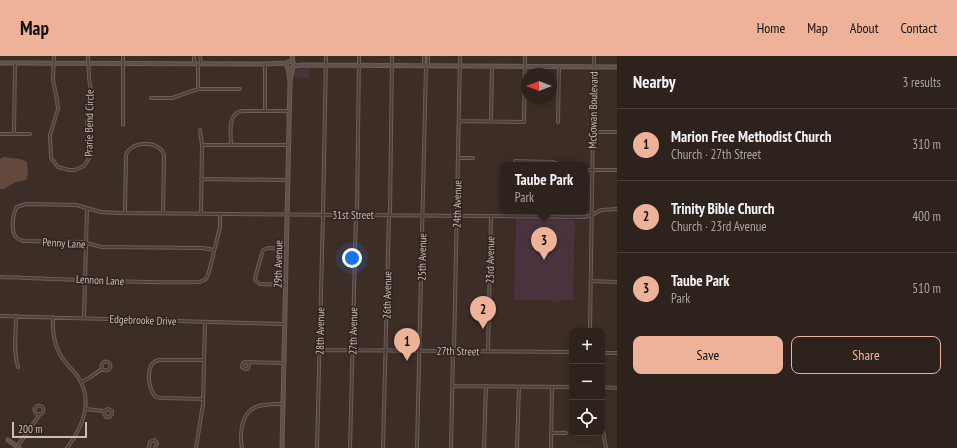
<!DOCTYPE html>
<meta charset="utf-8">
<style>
body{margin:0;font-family:"PT Sans Narrow",sans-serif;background:#362a26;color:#f1f3f6}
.controls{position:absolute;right:12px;bottom:12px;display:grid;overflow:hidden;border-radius:8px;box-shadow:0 2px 6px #0003}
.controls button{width:36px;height:36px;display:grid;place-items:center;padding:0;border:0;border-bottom:1px solid #493f3b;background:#2e221d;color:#f1f3f6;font:20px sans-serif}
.compass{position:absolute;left:521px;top:12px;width:36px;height:36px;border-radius:50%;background:#2e221d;box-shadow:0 2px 6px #0003;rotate:270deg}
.scale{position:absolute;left:12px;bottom:10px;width:75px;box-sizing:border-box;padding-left:4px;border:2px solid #c8bcb7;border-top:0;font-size:11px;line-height:14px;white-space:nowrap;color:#c8bcb7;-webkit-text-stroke:3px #322520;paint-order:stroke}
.you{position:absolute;left:352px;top:202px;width:14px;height:14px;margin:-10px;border:3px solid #fff;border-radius:50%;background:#1a73e8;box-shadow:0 0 0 6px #1a73e833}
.badge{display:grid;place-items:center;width:26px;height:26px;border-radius:50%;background:#edb297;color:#111;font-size:13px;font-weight:700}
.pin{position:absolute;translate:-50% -33px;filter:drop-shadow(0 1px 2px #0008)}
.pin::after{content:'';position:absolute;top:21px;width:14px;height:12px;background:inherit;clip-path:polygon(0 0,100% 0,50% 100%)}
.popup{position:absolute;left:500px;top:106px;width:88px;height:52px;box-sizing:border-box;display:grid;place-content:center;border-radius:8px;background:#2e221d;filter:drop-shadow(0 1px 3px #0005);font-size:13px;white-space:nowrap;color:#a7a4a4}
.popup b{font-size:15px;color:#f1f3f6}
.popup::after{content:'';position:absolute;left:50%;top:100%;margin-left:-8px;border:8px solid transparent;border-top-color:#2e221d}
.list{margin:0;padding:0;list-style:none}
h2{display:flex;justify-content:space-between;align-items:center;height:52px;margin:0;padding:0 16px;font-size:17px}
h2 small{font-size:13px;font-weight:400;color:#a7a4a4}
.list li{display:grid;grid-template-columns:26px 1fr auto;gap:12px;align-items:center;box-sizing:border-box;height:72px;padding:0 16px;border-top:1px solid #493f3b}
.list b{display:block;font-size:15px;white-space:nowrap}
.list p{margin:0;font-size:13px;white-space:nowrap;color:#a7a4a4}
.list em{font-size:13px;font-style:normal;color:#a7a4a4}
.actions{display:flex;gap:8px;padding:12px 16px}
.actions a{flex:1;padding:9px 0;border:1px solid #edb297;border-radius:8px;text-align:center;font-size:14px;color:#edb297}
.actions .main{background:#edb297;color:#111}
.icon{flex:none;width:22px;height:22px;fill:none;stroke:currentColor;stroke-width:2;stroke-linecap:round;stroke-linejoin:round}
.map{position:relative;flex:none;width:617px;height:392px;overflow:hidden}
header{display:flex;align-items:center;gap:24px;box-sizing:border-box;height:56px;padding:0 20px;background:#edb297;color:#111}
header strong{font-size:19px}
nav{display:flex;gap:22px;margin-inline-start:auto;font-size:14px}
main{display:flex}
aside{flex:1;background:#2e221d}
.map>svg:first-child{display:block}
.green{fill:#4a333c}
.water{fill:#64493f}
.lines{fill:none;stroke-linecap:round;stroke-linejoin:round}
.street-casing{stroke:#6b5e59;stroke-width:4}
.secondary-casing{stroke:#6b5e59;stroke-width:5}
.street{stroke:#4d403b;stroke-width:2}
.secondary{stroke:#5f514a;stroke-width:3}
.labels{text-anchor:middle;stroke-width:3.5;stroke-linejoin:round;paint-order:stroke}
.street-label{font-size:11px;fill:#c8bcb7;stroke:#322520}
</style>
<header>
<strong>Map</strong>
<nav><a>Home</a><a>Map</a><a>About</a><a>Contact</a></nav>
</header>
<main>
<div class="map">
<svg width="617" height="392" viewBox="0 0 617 392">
<rect width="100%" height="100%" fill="#3d2d27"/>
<!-- green -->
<path class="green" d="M298,13H309V22H295V16Z
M516,162L575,164L573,244H561L560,246L547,244H514Z"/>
<!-- water -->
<path class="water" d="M3,101L20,103L27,106L28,119L26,124L16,126L4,133H0V103Z"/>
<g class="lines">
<defs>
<path id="street" d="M54,0L53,24L57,44L58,53L50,79L51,102L58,111L69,114H75L84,110L90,101L87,66L92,42L89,22L88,0
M200,0L201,8
M428,0V9
M194,8V0
M198,8V33
M424,9V0
M151,42H172L198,33H240
M265,55V8
M459,65L524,66L525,0
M491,65L492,10
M558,66L559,10
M123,69V0
M200,74L202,89L201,158
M593,76H617
M0,78H30
M14,78L15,7
M202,89H288
M231,89C231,77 227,58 242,55H290
M458,102H473
M515,105L552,106L562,109
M585,114H617
M201,123L288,124
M125,157L126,99C131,84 160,84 164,99L163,157
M323,158L326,0
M357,159L359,0
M390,159L392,0
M214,194L203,192L102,191L82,186L23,185C20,184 17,183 15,180C11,172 13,157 17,151L26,148L76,149L101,156L118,157L584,161L592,159L601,154L617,153
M0,221C67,223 133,228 200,226L206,223L209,216L220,171V158
M591,225L617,226
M285,229L260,228L256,225L255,222L263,194L268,192L286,193
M0,260L284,268
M16,260C16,277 13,295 18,311
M53,261C52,278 55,294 66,307C70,312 75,316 78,321C94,345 82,372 67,392
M84,262L87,152
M590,275L594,0
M319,294L572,296
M454,295L460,0
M488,296L491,160
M602,297H617
M101.5 310a4.5 4.5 0 1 1 9 0a4.5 4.5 0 1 1-9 0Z
M249,306L248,313H245L242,311L243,307L246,306L284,307
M81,326L89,322L102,313
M452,330L572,331
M602,331L617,332
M203,343L161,342L156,341C149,335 147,318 151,310C153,306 155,305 159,304H204
M34.5 354a4.5 4.5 0 1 1 9 0a4.5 4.5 0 1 1-9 0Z
M85,353L104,355V358L106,361H109L112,358V355L108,353L104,355
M602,370L606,392
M552,377H566
M17,391L40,358
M149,392L150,386L154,384L157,387L155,392
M196,392L203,348L205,266
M242,392C240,384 241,377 242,370C247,347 264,348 283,348
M317,392L323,158
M350,392L356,159
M383,392L389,159
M417,392L426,9
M451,392L453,295
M484,392L486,330
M517,392L519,331
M551,392L552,331"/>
<path id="secondary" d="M292,0L293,6
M286.5 9a3.5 3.5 0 1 1 7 0a3.5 3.5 0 1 1-7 0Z
M0,7L265,8L287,7
M294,10L302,9L617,11
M288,12L290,25
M8,384L19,392
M282,392L290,25L293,11"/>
</defs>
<!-- street casing -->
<use href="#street" class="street-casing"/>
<!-- secondary casing -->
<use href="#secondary" class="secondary-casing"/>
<!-- street -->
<use href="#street" class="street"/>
<!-- secondary -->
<use href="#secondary" class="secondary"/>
</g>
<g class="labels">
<!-- street labels -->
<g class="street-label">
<text transform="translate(593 54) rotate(-89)" y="4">McGowan Boulevard</text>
<text transform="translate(89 67) rotate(-89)" y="4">Prarie Bend Circle</text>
<text transform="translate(457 148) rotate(-89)" y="4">24th Avenue</text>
<text x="353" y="163">31st Street</text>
<text transform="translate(64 187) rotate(3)" y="4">Penny Lane</text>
<text transform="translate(422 201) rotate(-89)" y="4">25th Avenue</text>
<text transform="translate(490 204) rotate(-89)" y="4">23rd Avenue</text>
<text transform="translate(278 208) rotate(-89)" y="4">29th Avenue</text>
<text transform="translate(100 224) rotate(3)" y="4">Lennon Lane</text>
<text transform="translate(387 239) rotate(-89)" y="4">26th Avenue</text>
<text transform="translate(143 264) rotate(2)" y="4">Edgebrooke Drive</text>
<text transform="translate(320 275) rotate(-89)" y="4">28th Avenue</text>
<text transform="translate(353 275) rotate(-89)" y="4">27th Avenue</text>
<text transform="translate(458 295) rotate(1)" y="4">27th Street</text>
</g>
</g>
</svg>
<div class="controls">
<button>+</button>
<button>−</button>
<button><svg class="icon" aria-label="locate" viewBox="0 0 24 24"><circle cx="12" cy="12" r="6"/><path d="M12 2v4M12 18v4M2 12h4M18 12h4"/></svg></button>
</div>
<svg class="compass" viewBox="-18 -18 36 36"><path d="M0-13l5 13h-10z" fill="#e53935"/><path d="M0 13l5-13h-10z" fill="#a7a4a4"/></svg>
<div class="scale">200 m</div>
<div class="you"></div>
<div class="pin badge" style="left:407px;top:305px">1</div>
<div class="pin badge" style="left:483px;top:273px">2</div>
<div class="pin badge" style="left:544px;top:204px">3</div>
<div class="popup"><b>Taube Park</b>Park</div>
</div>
<aside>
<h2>Nearby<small>3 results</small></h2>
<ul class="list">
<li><span class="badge">1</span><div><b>Marion Free Methodist Church</b><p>Church · 27th Street</p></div><em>310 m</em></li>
<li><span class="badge">2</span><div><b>Trinity Bible Church</b><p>Church · 23rd Avenue</p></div><em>400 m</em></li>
<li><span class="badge">3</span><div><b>Taube Park</b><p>Park</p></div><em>510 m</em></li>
</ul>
<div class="actions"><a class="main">Save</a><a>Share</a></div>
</aside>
</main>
